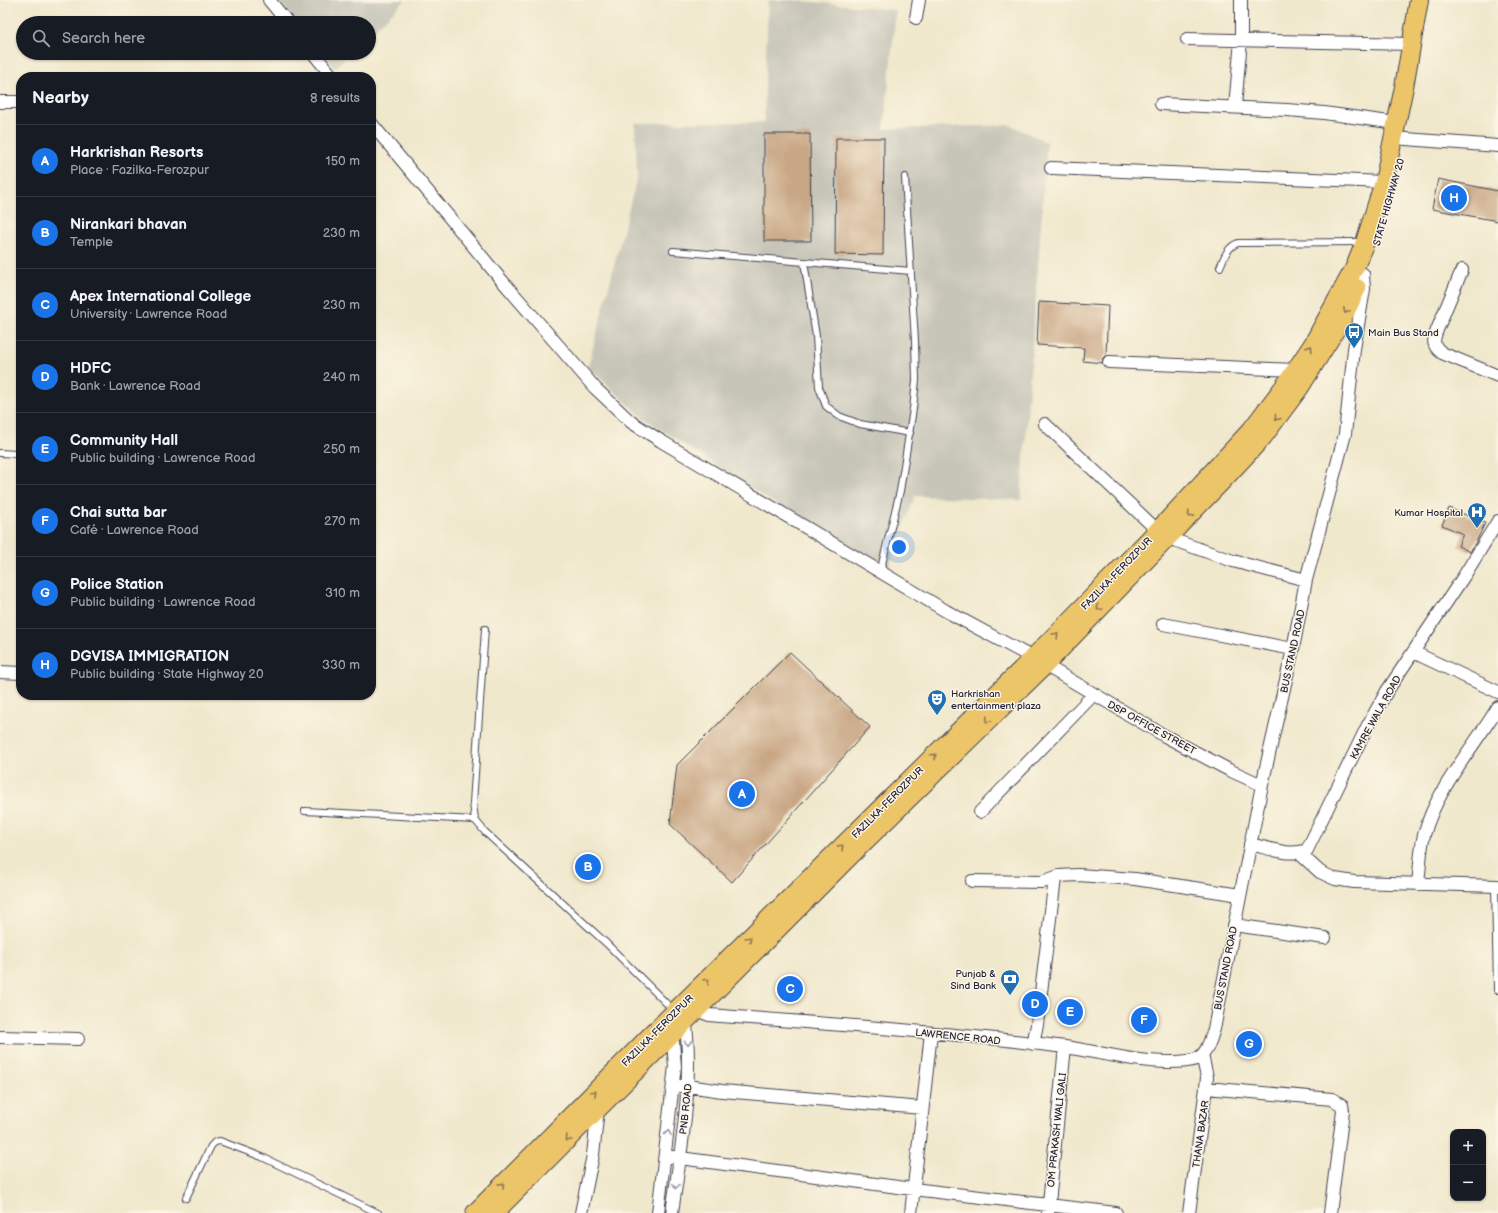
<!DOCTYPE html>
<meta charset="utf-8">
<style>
body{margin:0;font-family:"Balsamiq Sans",sans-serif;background:#20242c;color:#f1f3f6}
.controls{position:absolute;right:12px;bottom:12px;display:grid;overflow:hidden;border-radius:8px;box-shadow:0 1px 3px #0004}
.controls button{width:36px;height:36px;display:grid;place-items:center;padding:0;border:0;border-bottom:1px solid #363941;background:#171b24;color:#f1f3f6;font:20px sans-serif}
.you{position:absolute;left:899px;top:547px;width:14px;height:14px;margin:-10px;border:3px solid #fff;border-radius:50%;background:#1a73e8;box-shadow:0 0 0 6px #1a73e833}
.badge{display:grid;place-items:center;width:26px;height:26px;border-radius:50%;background:#1a73e8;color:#fff;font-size:13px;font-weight:700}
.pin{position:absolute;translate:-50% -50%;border:2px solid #fff;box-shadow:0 1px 4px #0006}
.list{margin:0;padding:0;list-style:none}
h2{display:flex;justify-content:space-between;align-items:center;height:52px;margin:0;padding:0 16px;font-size:17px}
h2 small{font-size:13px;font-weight:400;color:#9ea1a6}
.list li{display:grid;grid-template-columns:26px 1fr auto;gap:12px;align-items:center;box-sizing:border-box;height:72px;padding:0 16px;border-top:1px solid #363941}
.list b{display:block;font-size:15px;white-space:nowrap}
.list p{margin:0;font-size:13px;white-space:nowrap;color:#9ea1a6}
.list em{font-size:13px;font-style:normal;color:#9ea1a6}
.icon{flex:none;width:22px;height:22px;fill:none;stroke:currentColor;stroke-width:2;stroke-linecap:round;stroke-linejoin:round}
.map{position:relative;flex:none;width:1498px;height:1213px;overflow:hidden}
.search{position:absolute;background:#171b24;box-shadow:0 1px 3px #0004;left:16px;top:16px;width:360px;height:44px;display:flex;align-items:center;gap:10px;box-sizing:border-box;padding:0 14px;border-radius:22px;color:#9ea1a6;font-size:15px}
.panel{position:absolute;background:#171b24;box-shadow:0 1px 3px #0004;left:16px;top:72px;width:360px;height:628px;border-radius:16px}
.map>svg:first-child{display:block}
.industrial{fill:#c6c5b8}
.building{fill:#c9a785}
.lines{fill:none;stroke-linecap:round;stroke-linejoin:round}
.lane-casing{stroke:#414051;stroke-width:8}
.street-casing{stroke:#414051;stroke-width:14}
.primary-casing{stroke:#414051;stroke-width:20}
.lane{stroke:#fff;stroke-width:6}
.street{stroke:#fff;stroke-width:12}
.primary{stroke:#edc569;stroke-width:18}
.oneway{stroke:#887452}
.oneway2{stroke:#9c9ca7}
.labels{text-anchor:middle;stroke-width:3;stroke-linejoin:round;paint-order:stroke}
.street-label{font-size:10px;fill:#22223b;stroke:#fcf5e5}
.poi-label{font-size:10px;fill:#22223b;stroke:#fcf5e5;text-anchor:start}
</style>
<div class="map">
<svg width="1498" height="1213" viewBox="0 0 1498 1213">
<rect width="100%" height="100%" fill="#fcf5e5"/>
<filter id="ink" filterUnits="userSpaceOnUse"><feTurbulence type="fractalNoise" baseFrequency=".025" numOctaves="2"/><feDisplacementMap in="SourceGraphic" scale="8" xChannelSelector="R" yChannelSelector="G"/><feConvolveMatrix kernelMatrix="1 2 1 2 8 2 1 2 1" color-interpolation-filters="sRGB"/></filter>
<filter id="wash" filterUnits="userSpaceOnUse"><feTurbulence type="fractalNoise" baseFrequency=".012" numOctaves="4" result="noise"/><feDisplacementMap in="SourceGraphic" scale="16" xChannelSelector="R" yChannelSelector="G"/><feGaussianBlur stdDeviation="0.9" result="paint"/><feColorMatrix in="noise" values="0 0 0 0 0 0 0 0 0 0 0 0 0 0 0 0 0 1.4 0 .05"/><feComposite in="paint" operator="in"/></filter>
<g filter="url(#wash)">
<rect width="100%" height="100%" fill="#f0e8cc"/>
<!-- industrial -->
<path class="industrial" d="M278,0H405L369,35V23H297Z
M768,0H792L896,10L884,129L1010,125L1047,142L1021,500L915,496L886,576L642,417L588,367L637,177L635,123L764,122Z
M323,53H350L335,68Z"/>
<g id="blocks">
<!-- building -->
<path class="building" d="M764,134H810L811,241H764Z
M836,138H884L883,255L835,254Z
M1438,179L1498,191V221L1432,209Z
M1039,302L1108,306L1106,355L1103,358L1102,363L1083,361L1084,348L1037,345Z
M1449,508L1485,523L1477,540L1470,552L1458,546L1463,534L1442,525Z
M790,652L870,727L732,882L670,824L677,765Z"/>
</g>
</g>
<g filter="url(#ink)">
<use href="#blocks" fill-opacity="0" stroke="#414051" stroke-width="1"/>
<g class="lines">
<defs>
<path id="lane" d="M673,251L911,271
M804,262L816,336L819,387L826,406L839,416L860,424L910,433
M1220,267C1224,258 1227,247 1238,243L1362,242
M0,453L17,454
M880,572L900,491L913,409L916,380L915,341L905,177
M485,629L473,803L475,820L485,832L607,944L674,1011
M305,811L475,820
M1495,886L1497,990
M186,1198L211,1146L215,1142L220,1141L262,1157L378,1213"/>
<path id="street" d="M269,0L288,23
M916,18L919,0
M1187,39L1411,44
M313,53L333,77
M0,102H21
M1161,104L1287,110L1324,113L1396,123
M1235,107L1241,40V0
M371,123L498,276L595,388L631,422L661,441L946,611L1033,658L1165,736L1229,770L1262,785
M1393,138L1498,146
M1051,168L1384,182
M1462,270L1437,330C1433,341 1432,345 1442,353L1498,376
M1109,362L1296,370
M1045,424L1157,530
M1168,538L1233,561L1306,580
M1163,624L1293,649
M1413,652L1498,692
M0,672L21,673
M980,812L1093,695
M1250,844C1269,848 1289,857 1307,850L1367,727L1387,691L1464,576L1498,521
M1299,853L1320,872L1335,879L1354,882L1498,886
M972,881L1042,882L1059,876L1078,875L1135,879L1240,895
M1418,884C1420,868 1420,850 1424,835C1436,789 1474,747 1498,707
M1234,925L1325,938
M694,1002L704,1013L709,1015C828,1024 947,1032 1065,1047C1099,1052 1134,1062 1169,1062C1177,1062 1185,1062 1193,1060C1207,1057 1210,1040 1214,1029L1262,785L1293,649L1306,580L1345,434L1354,349L1364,289L1363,274
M0,1037L78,1039
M1033,1044L1037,1025L1055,878
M673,1086H688L722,1091L922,1108
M1206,1088L1332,1099L1342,1105L1343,1111L1330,1213
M665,1156L913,1189L1116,1213
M581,1213L593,1155L598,1109
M658,1213L675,1066L672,1029
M672,1213C681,1148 694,1082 685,1017
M911,1213L931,1033
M1048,1213L1065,1047
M1189,1213L1206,1088L1207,1077L1202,1055"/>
<path id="primary" d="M475,1213L649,1037L1033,658L1166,522L1252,429L1289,380L1313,344L1355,267L1365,242L1384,182L1404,87L1419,0
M494,1213L861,845L1044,666L1223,480L1262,438L1300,387L1341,321L1357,288"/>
</defs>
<!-- lane casing -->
<use href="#lane" class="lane-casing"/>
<!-- street casing -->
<use href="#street" class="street-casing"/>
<!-- primary casing -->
<use href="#primary" class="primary-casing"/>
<!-- lane -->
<use href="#lane" class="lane"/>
<!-- street -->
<use href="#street" class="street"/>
<!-- primary -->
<use href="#primary" class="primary"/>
</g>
<!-- one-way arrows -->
<defs><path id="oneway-chevron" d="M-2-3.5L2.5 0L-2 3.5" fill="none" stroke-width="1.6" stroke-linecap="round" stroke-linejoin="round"/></defs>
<g class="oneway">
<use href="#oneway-chevron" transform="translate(1346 311) rotate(116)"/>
<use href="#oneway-chevron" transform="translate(1310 348) rotate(-58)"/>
<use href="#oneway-chevron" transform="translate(1277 418) rotate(128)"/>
<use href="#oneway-chevron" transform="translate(1190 515) rotate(133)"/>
<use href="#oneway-chevron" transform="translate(1099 608) rotate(134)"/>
<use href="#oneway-chevron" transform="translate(1056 635) rotate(-46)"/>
<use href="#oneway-chevron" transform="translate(988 720) rotate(135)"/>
<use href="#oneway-chevron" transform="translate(934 756) rotate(-45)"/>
<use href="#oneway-chevron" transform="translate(841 847) rotate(-45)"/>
<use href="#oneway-chevron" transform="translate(749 939) rotate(-45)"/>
<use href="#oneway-chevron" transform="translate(707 981) rotate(-44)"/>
<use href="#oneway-chevron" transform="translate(594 1093) rotate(-45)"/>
<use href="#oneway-chevron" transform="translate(568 1139) rotate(135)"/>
<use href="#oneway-chevron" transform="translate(502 1185) rotate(-45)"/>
</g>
<g class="oneway2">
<use href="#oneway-chevron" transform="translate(688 1043) rotate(85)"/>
<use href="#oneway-chevron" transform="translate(668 1133) rotate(-83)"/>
<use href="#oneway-chevron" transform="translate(676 1186) rotate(98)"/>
</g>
</g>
<!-- icons -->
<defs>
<symbol id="bus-pin" viewBox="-11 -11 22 30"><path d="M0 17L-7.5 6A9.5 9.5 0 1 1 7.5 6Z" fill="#1f6fb2" stroke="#fcf5e5"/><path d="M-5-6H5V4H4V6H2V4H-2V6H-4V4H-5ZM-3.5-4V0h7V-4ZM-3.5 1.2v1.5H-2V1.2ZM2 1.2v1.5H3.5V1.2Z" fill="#fff"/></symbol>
<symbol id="hospital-pin" viewBox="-11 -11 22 30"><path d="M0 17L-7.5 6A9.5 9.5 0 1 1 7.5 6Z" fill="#1f6fb2" stroke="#fcf5e5"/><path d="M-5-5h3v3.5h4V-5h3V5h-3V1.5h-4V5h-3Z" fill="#fff"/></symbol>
<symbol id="theatre-pin" viewBox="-11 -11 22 30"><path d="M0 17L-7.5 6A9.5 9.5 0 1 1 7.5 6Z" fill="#1f6fb2" stroke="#fcf5e5"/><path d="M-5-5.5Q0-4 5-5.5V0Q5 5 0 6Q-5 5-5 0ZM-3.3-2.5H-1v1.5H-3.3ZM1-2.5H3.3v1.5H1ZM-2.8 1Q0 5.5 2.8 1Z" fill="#fff"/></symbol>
<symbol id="bank-pin" viewBox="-11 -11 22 30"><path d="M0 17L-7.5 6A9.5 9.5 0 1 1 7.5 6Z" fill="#1f6fb2" stroke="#fcf5e5"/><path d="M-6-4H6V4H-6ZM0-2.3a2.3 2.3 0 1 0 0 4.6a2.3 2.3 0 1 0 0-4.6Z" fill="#fff"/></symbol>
</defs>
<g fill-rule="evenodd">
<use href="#bus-pin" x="1343" y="321" width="22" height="30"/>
<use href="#hospital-pin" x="1466" y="501" width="22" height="30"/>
<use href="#theatre-pin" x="926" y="688" width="22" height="30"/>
<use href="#bank-pin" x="999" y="968" width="22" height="30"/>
</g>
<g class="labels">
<!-- street labels -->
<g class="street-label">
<text transform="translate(1388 202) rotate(-74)" y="4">STATE HIGHWAY 20</text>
<text transform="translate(1116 573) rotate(-46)" y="4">FAZILKA-FEROZPUR</text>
<text transform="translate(1292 651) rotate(-78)" y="4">BUS STAND ROAD</text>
<text transform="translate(1375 717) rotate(-61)" y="4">KAMRE WALA ROAD</text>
<text transform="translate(1152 727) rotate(29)" y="4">DSP OFFICE STREET</text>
<text transform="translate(887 802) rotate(-45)" y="4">FAZILKA-FEROZPUR</text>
<text transform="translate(1225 968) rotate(-79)" y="4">BUS STAND ROAD</text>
<text transform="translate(657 1030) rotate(-45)" y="4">FAZILKA-FEROZPUR</text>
<text transform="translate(958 1036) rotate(6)" y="4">LAWRENCE ROAD</text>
<text transform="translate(685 1109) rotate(-84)" y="4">PNB ROAD</text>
<text transform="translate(1056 1130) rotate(-84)" y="4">OM PRAKASH WALI GALI</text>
<text transform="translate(1200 1134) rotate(-82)" y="4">THANA BAZAR</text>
</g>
<!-- poi labels -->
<g class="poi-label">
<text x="1368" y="336">Main Bus Stand</text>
<text x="1463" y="516" text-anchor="end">Kumar Hospital</text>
<text x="951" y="697">Harkrishan<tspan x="951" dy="12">entertainment plaza</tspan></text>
<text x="996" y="977" text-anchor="end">Punjab &amp;<tspan x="996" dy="12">Sind Bank</tspan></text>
</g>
</g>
</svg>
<div class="controls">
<button>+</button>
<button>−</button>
</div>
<div class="you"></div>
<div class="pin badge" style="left:742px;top:794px">A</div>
<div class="pin badge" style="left:588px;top:867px">B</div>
<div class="pin badge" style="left:790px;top:989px">C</div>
<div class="pin badge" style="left:1035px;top:1004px">D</div>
<div class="pin badge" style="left:1070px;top:1012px">E</div>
<div class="pin badge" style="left:1144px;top:1020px">F</div>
<div class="pin badge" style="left:1249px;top:1044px">G</div>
<div class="pin badge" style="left:1454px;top:198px">H</div>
<div class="search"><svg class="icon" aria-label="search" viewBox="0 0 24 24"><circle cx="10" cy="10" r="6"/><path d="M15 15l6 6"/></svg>Search here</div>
<section class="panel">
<h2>Nearby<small>8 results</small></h2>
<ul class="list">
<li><span class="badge">A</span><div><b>Harkrishan Resorts</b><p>Place · Fazilka-Ferozpur</p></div><em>150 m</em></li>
<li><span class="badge">B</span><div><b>Nirankari bhavan</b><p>Temple</p></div><em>230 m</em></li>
<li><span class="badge">C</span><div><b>Apex International College</b><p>University · Lawrence Road</p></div><em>230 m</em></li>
<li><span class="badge">D</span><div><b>HDFC</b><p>Bank · Lawrence Road</p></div><em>240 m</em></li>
<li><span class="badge">E</span><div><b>Community Hall</b><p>Public building · Lawrence Road</p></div><em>250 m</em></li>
<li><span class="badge">F</span><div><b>Chai sutta bar</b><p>Café · Lawrence Road</p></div><em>270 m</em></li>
<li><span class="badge">G</span><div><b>Police Station</b><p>Public building · Lawrence Road</p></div><em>310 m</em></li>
<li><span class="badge">H</span><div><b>DGVISA IMMIGRATION</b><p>Public building · State Highway 20</p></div><em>330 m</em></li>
</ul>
</section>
</div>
